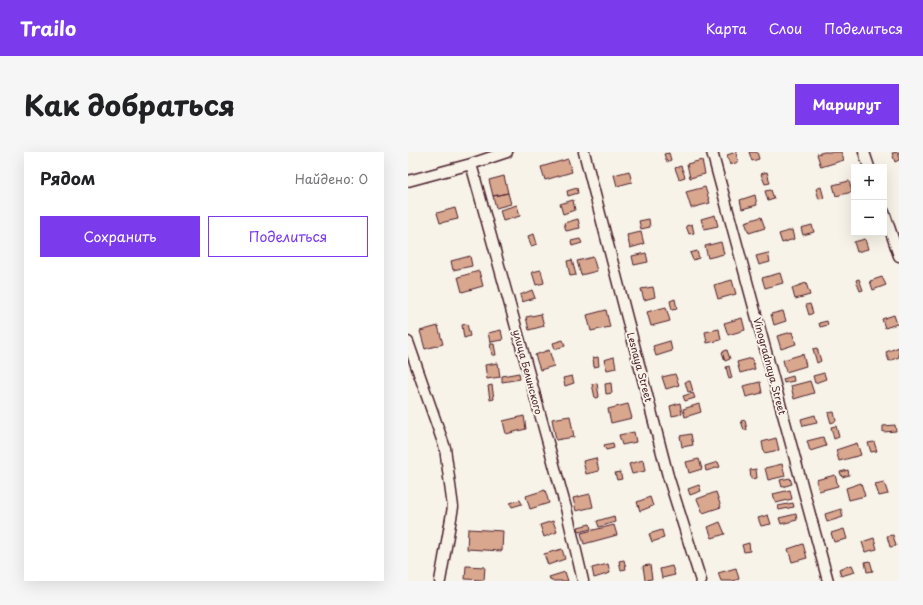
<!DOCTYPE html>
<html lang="ru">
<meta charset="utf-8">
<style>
body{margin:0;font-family:"Playpen Sans",sans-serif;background:#f6f6f6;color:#202124}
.controls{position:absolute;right:12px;top:12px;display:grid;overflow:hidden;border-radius:0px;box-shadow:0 4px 16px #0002}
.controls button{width:36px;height:36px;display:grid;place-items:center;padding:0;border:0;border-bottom:1px solid #e0e0e0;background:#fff;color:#202124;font:20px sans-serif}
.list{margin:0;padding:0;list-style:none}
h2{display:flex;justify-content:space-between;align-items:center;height:52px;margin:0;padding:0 16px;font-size:17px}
h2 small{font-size:13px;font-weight:400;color:#757577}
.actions{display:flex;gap:8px;padding:12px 16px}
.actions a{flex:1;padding:9px 0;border:1px solid #7c3aed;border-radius:0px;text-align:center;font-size:14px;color:#7c3aed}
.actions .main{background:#7c3aed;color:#fff}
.map{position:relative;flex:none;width:491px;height:429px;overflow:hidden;border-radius:0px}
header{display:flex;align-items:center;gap:24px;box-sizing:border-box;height:56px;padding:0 20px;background:#7c3aed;color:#fff}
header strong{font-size:19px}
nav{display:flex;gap:22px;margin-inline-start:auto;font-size:14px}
.intro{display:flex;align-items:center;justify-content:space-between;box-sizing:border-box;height:96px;padding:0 24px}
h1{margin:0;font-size:28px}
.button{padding:10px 18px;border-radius:0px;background:#7c3aed;color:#fff;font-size:14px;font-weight:700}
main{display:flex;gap:24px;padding:0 24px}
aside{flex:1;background:#fff;border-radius:0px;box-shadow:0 4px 16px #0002}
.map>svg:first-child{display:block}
.building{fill:#d9a68e;stroke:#4a1f2b}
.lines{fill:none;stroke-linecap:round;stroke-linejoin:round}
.street-casing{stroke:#4a1f2b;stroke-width:13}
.street{stroke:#f7f3e8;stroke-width:10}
.labels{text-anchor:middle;stroke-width:4;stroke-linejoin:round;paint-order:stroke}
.street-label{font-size:10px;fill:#4a1f2b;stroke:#f7f3e8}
</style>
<header>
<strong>Trailo</strong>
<nav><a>Карта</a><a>Слои</a><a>Поделиться</a></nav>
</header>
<div class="intro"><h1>Как добраться</h1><a class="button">Маршрут</a></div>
<main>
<aside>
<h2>Рядом<small>Найдено: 0</small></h2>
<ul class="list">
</ul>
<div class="actions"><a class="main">Сохранить</a><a>Поделиться</a></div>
</aside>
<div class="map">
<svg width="491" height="429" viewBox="0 0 491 429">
<rect width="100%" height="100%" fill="#f7f3e8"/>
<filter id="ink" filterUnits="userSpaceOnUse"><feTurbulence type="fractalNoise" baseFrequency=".025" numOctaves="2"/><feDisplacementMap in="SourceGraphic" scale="8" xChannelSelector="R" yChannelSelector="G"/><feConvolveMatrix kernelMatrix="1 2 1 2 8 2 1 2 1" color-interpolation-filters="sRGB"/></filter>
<g filter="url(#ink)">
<!-- building -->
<path class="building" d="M328,0L330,10L322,13L319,3Z
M341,0H349L351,7L344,9Z
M416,0H433L436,8L413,15L409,2Z
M491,0V8L487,10L484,1Z
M261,1L263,8L259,10L256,2Z
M160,7L164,20L137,28L133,15Z
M294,8L297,22L282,26L279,12Z
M273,14L277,25L271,27L267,16Z
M221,19L224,30L209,34L206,23Z
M359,20L362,31L357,32L353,22Z
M96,24L100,41L85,44L81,28Z
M441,29L444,40L428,44L425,33Z
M297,35L302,51L283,56L278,40Z
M413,35L416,46L411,47L408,37Z
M169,36L170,41L160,44L159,39Z
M363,38L366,47L360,49L357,39Z
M100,41L103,52L88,56L85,44Z
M347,43L349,53L334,57L332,48Z
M165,48L167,58L155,62L152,52Z
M109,53L112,64L95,69L92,58Z
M47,56L50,67L32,71L29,61Z
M307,63L310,74L296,77L293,67Z
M353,65L357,76L341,81L337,70Z
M170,67L172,76L158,79L156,71Z
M241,67L242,75L233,77L231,69Z
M284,72L286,81L281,82L278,74Z
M404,73L406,80L395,83L393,76Z
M384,78L386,87L374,91L371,82Z
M233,80L236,92L222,96L219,83Z
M126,82L129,92L123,94L120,84Z
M172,87L174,91L164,94L163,89Z
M457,87L460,97L449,100L446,90Z
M313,90L316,102L300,106L297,94Z
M289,99L291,106L285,108L282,101Z
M238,101L240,110L226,113L224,104Z
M360,101L362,110L351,113L348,104Z
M62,104L64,114L45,118L43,109Z
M185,105L189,119L173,123L169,109Z
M164,108L168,123L162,124L159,109Z
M133,118L136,131L128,133L124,120Z
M71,119L75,134L54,140L50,125Z
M372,121L375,131L357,136L354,126Z
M474,125L478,133L465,138L462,129Z
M451,127L455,138L452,139L448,128Z
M324,128L328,142L310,147L306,133Z
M398,131L402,143L387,147L384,136Z
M245,135L247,145L236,148L233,137Z
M124,138L127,146L114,150L112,143Z
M267,147L269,157L264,158L262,149Z
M402,152L405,161L401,163L398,153Z
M258,155L262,169L243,174L239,160Z
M198,158L202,175L183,179L179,163Z
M375,159L378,169L366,173L363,162Z
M133,162L136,174L121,178L118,165Z
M486,163L489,172L477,176L474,167Z
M334,166L337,178L320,183L316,171Z
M419,169L420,173L412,175L411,171Z
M59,172L62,184L56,186L54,173Z
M30,174L35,192L17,197L12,179Z
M311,177L313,188L299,191L297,180Z
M93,178L95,188L82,190L80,181Z
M384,180L388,192L373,197L369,184Z
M155,188L157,194L147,197L145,191Z
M262,189L264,199L248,204L245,194Z
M82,192H86L88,203H84Z
M491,195V205L481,209L478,200Z
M409,196L413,209L409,211L405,197Z
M141,198L146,214L132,218L127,203Z
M319,198L322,207L317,209L314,200Z
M395,202L398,214L378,220L375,208Z
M190,205L191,214L186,215L185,206Z
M206,205L208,216L199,218L196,208Z
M344,206L347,217L332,221L329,210Z
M90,211L92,225L79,227L77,213Z
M321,214L324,226L321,227L318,215Z
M111,221L112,227L94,230V224Z
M416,221L418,227L407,231L405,224Z
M267,222L271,233L258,237L254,225Z
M164,224L166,231L157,234L155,226Z
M385,224L386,229L376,231L375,227Z
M282,229L285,239L280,240L277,230Z
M402,229L406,241L386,247L383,234Z
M352,230L354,241L338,245L335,234Z
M189,231L191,245L187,246L184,232Z
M203,231L204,241L198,242L197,232Z
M84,233L86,247L82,248L80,234Z
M285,241L287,246L277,249L275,244Z
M272,251L274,262L264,264L262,254Z
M220,252L224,266L203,271L200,257Z
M291,252L293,260L277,265L275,257Z
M426,260L428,269L423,271L420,261Z
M407,263L409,271L395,274L393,267Z
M116,264L118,277L98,282L95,269Z
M162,264L166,285L148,288L144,267Z
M337,268L339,278H336L333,269Z
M487,273L488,279L475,280V274Z
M428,274L431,285L426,287L423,275Z
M226,280L228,290L214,293L211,283Z
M283,282L285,293L274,295L272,284Z
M415,285L418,294L402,299L399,289Z
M368,286L371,298L356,301L354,290Z
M466,290L469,299L463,300L460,291Z
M205,291L206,296L198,298L196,293Z
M449,291L453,303L431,309L428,298Z
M188,306L191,319L178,322L175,309Z
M291,307L294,317L281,321L278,310Z
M235,308L237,319L224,322L221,312Z
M310,310L312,315L298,319L297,314Z
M374,312L377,324L360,328L357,316Z
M348,317L349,326L343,327L342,318Z
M440,318L441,323L434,325L432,320Z
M212,320L214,327L209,328L207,321Z
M427,323L430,334L411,339L408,328Z
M382,326L384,332L374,335L372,328Z
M476,330L480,342L471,344L467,332Z
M453,331L457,344L441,348L438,336Z
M291,333L293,339L282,343L280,337Z
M137,338L141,351L122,357L118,344Z
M382,338L384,347L368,351L365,342Z
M308,340L313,355L295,361L289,347Z
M182,342L185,355L168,359L165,346Z
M242,345L245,354L232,359L229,350Z
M112,348L114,352L104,355L102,351Z
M385,351L386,355L371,358L370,354Z
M433,357L435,365L419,370L417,362Z
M388,362L389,368L373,372L371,366Z
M360,363L363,372L353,374L350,366Z
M206,364L207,370L191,375L189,369Z
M145,369L149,380L136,385L132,373Z
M312,370L317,382L304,386L300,375Z
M182,372L183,377L171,380L170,375Z
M206,373L209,383L176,392L173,381Z
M60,377L95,379L94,399L59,397Z
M436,377L439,387L426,390L423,381Z
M254,378L256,386L244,390L241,382Z
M485,383L488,394L482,395L479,384Z
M466,386L469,397L457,400L454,390Z
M341,391L342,399L336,400L334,393Z
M395,392L399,406L384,410L380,397Z
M154,397L157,407L140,413L136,402Z
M216,408L218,417L213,418L211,409Z
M462,409L465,419L459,420L457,410Z
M200,412L202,421L186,426L184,416Z
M242,413L244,427L237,428L235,414Z
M444,413L447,420L433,424L431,417Z
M58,414L77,415L76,428L57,427Z
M264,414L267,423L254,426L252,417Z
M328,416L331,427L325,429H313L310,421Z
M157,420L160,429H143L141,425Z"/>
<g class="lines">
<defs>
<path id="street" d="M176,0L260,324L293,429
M304,0L420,429
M456,0L461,15
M63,12L158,356L175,429
M0,29L63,12L99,0
M476,60L491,104
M0,190L37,296L45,355L32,429"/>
</defs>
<!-- street casing -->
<use href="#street" class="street-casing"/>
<!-- street -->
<use href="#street" class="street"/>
</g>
</g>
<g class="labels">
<!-- street labels -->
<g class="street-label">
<text transform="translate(362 214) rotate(75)" y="4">Vinogradnaya Street</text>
<text transform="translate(232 215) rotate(75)" y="4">Lesnaya Street</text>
<text transform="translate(120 220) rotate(75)" y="4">улица Белинского</text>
</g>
</g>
</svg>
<div class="controls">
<button>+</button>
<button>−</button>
</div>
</div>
</main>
